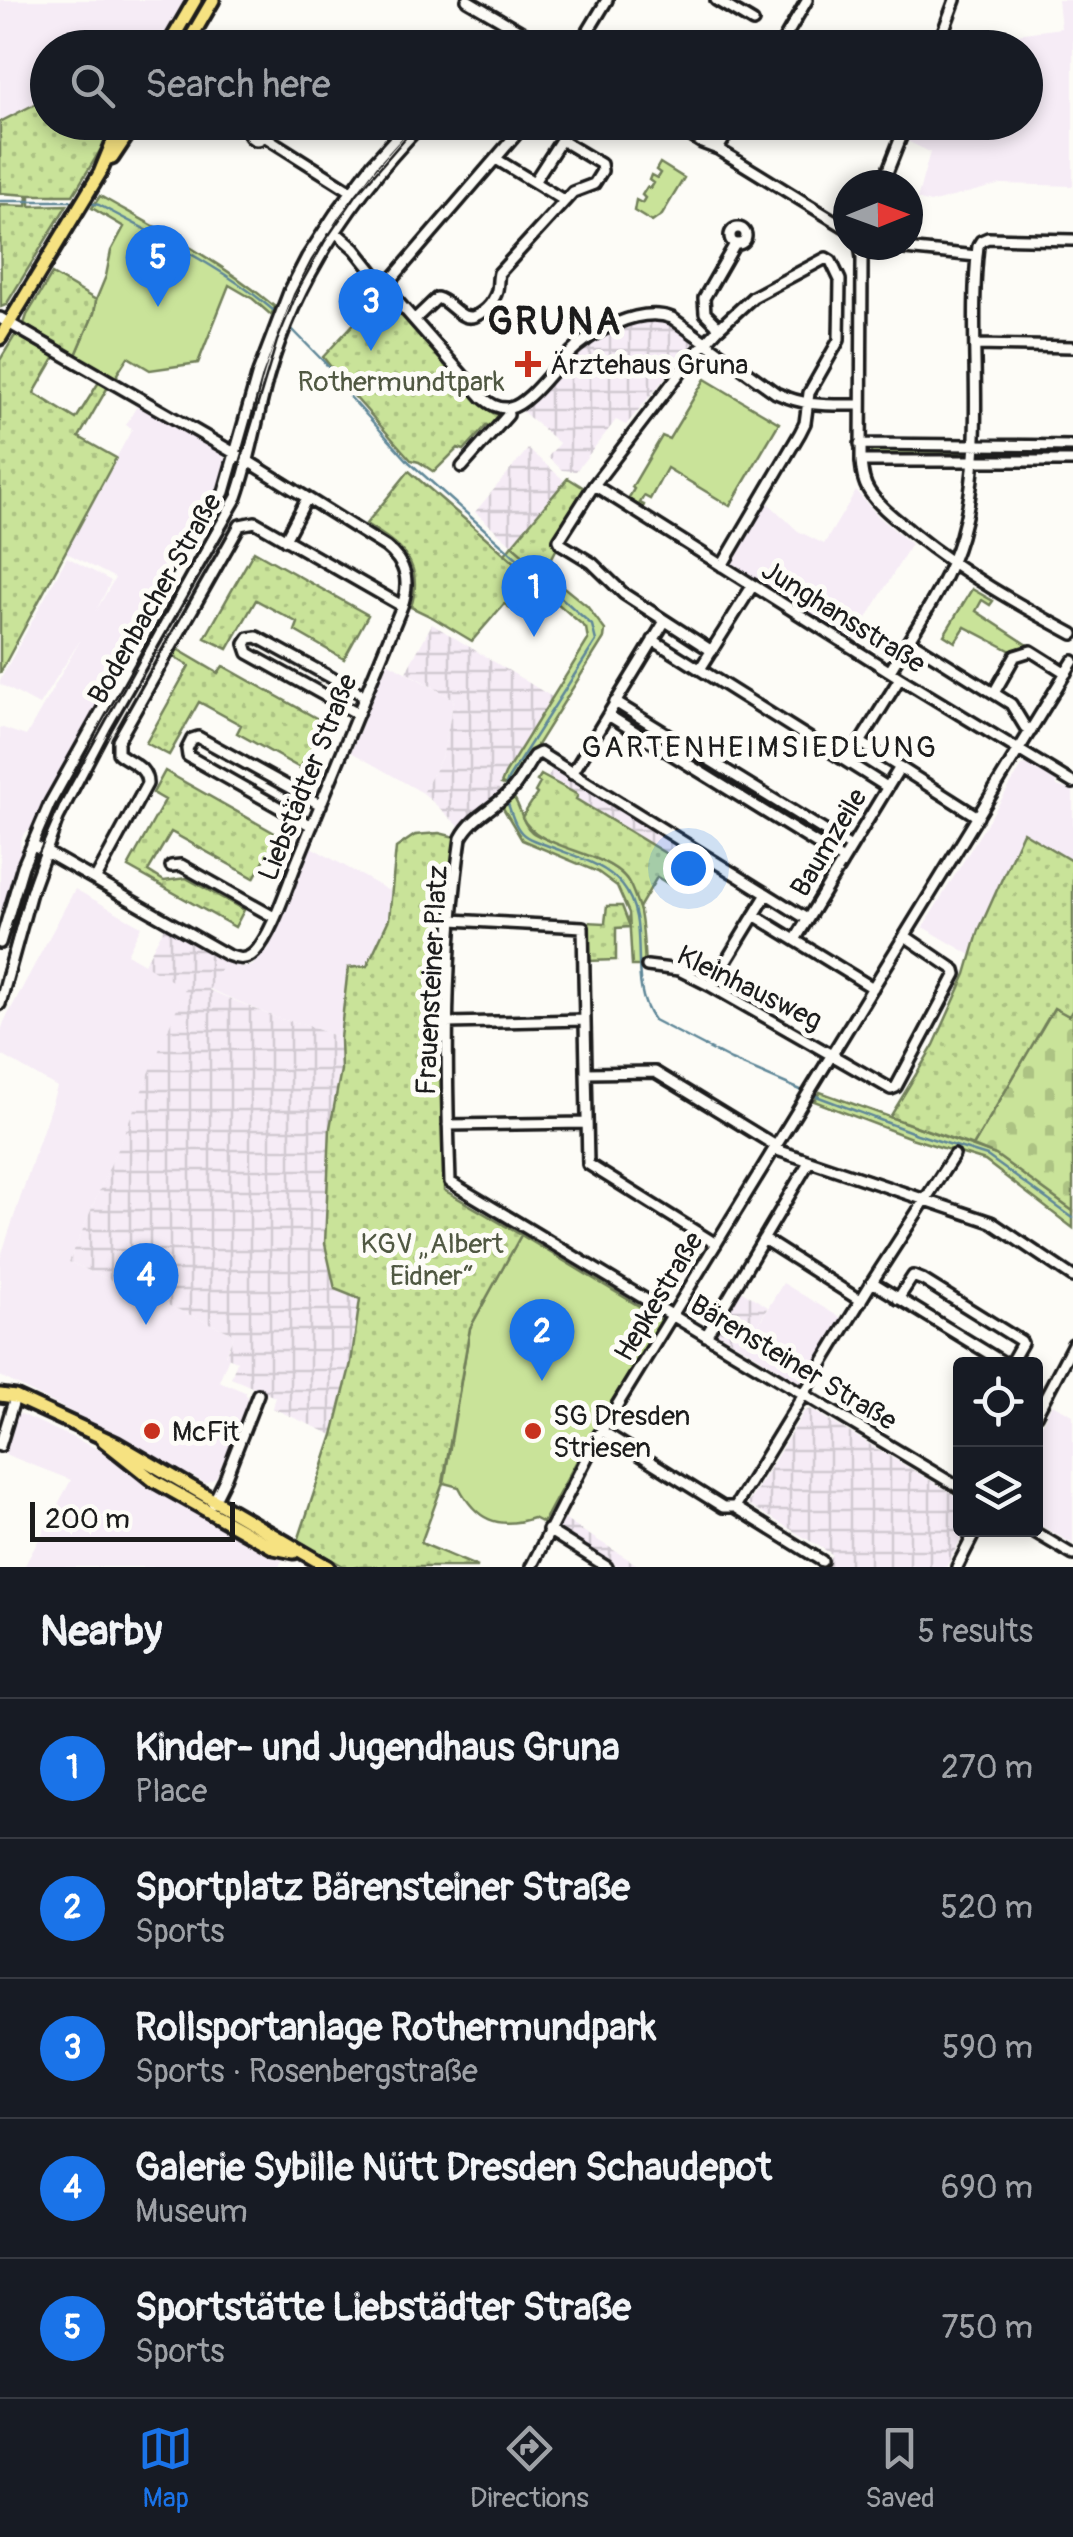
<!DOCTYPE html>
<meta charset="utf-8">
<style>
body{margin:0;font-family:Pangolin,sans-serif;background:#242831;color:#f1f3f6}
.controls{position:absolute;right:30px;bottom:30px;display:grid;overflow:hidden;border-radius:10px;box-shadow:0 5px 15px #0003}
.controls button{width:90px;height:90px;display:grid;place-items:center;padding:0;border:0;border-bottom:2px solid #363941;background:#171b24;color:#f1f3f6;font:50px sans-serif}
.compass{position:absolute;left:833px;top:170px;width:90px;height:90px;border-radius:50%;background:#171b24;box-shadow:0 5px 15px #0003;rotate:89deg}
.scale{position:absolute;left:30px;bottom:25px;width:205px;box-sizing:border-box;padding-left:10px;border:5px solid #1c1c1c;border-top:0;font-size:28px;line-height:35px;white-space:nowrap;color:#1c1c1c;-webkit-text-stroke:8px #fdfcf7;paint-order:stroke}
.you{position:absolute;left:688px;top:868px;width:35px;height:35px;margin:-25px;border:8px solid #fff;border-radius:50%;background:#1a73e8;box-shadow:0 0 0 15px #1a73e833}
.badge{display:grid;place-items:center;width:65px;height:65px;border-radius:50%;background:#1a73e8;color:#fff;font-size:32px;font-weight:700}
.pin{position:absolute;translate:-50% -82px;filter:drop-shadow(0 2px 5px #0008)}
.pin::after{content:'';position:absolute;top:52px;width:35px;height:30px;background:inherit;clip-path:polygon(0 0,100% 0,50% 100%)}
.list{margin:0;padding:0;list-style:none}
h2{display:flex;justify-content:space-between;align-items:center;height:130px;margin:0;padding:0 40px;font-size:42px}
h2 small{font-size:32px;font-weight:400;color:#9ea1a6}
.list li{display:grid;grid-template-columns:65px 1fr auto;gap:30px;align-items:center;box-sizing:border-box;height:140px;padding:0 40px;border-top:2px solid #363941}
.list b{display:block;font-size:38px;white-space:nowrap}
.list p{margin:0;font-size:32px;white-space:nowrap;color:#9ea1a6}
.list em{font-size:32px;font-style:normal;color:#9ea1a6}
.icon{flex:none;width:55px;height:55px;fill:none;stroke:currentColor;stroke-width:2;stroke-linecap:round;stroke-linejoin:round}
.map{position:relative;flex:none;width:1073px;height:1567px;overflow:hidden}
.search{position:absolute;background:#171b24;box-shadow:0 5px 15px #0003;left:30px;right:30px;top:30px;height:110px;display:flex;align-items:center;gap:25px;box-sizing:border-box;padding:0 35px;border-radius:55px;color:#9ea1a6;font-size:38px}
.sheet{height:830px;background:#171b24}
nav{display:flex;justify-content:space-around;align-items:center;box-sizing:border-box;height:140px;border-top:2px solid #363941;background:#171b24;font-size:28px;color:#9ea1a6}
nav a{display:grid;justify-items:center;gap:5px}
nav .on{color:#1a73e8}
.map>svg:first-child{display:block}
.built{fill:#f6ecf6}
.industrial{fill:url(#industrial-grid)}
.grass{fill:#c9e399;stroke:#72805a;stroke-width:2.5}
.cemetery{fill:url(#cemetery-stones);stroke:#72805a;stroke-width:2.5}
.park{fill:url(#park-dots);stroke:#72805a;stroke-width:2.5}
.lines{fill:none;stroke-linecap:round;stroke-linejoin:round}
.stream{stroke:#5e8798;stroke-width:2.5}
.minor-casing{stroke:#1c1c1c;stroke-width:16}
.major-casing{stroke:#1c1c1c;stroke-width:19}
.minor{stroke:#fdfcf7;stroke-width:9}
.major{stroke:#f6e281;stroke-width:11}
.tram{stroke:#1c1c1c;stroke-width:2.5}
.poi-dot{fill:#c8321e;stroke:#fdfcf7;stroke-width:4}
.labels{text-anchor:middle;stroke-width:10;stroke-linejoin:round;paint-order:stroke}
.poi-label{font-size:28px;fill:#1c1c1c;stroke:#fdfcf7;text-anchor:start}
.park-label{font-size:28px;fill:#505842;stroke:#fdfcf7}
.street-label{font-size:28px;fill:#1c1c1c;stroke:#fdfcf7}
.neighbourhood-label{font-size:30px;letter-spacing:2.5px;fill:#1c1c1c;stroke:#fdfcf7}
.district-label{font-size:38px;font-weight:bold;letter-spacing:2.5px;fill:#1c1c1c;stroke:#fdfcf7}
</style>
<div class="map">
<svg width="1073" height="1567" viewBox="0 0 1073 1567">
<defs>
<pattern id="industrial-grid" width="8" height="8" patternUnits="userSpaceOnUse" patternTransform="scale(2.5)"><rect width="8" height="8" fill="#f6ecf6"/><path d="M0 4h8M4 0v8" fill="none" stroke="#d2cad2"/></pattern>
<pattern id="cemetery-stones" width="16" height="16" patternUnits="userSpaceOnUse" patternTransform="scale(2.5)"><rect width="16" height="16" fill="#c9e399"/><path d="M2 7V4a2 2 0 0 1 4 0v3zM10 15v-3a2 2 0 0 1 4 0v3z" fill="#acc283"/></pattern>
<pattern id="park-dots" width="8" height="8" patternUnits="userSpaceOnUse" patternTransform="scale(2.5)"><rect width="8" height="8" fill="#c9e399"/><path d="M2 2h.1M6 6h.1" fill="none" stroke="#acc283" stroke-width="1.8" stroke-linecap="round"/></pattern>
</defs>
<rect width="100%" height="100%" fill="#fdfcf7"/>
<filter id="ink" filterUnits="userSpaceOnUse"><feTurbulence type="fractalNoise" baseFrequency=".01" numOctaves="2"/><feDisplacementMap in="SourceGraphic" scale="20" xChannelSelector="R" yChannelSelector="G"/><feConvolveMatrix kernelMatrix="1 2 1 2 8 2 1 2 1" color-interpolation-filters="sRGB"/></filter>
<g filter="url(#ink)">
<!-- built -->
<path class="built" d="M0,0H186L157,47L48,48L47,98L0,122Z
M1058,0H1073V186L1001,184L930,203L917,199L930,152L907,141L915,123L948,125L949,122H1026V48L974,47L1002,36L1061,28Z
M138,404L221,453L227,463L225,473L33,827L24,833L20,843L22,857L0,928V727L26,736L81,639L39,705L0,684V680L67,557L111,581L96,611L115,578L65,552L132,429L126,425Z
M856,491L878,516L911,544L854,640L733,566V559L767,502L798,531L824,544Z
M387,662L454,699L443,754L423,793L351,752Z
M1029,764L1056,781L1057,786L1073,791V862L1024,832L979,930L971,955L923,927L1022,766Z
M311,847L391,892L390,918L367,966L348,969L340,1038L301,1023L279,1019L209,989L224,962L242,967L252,966L268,949L282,921Z
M75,889L141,926L127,954L186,988L69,1262L234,1334L225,1355L229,1357L219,1381L245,1392L249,1402L216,1478L205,1483L188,1474L170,1469L109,1431L0,1376V1259L57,1087L0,1054V1034L4,1022Z
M783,1283L849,1323L810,1389L744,1348Z
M1052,1404L1073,1415V1544L1036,1523V1436Z
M21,1414L115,1457L139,1476L187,1503L222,1529L268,1553L283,1558L279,1567H24L71,1480L2,1453L15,1416Z"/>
<!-- industrial -->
<path class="industrial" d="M661,318L675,325L692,338L694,343L626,425L616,420L576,471L562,470L548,457L559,443L522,411L580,350L601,337L630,324L645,319Z
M528,449L565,481L512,545L475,512Z
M432,624L552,697L505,774L499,790L500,797L476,816L473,814L462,829L423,793L443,754L454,699L406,672Z
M554,766L691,852L683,864L576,799L577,795L548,777Z
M164,928L224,962L209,990L279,1019L301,1023L340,1038L341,1070L330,1128L325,1244L360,1298L351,1363L333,1435L272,1408L275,1397L231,1378L237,1361L225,1356L234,1334L69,1262L185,989L144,964Z
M737,1288L768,1307L744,1348L711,1329Z
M810,1409L960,1498V1530H966L946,1567H825L832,1554L748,1504L804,1412Z
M562,1518L641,1567H618L556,1529Z"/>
<!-- grass -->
<path class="grass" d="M660,163L684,178L662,215L652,222L634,211L636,200L642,203L645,198L642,195L647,187L650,188L653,183L649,180L651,175L657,178L660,173L656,170Z
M100,196C160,230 222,262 275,307L271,315L253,299L229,285L198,363L150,370L128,357L117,374L118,379L76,355L94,313L96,300L106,276L111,251L124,227L92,208Z
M705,379L779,423L730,506L667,468L650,499L644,496L640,503L644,505L643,508L628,499L634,489L632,487L662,436L669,439Z
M871,448L1073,451V457L871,455Z
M512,545L587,606L605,630L604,638L514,782L510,781L507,786L501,784L505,774L588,640L586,628L534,583L535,580L505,554Z
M972,589L993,601L990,605L982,600L976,611L1031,647L1030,649L1015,653L965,627L955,642L944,635Z
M619,708L845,848L841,854L615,714Z
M514,798C521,808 522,824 532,832C541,839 565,845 576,850C591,856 613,864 624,876C644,897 643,940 645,966H632L629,913L617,886L598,872L522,840L500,803Z
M820,1092L996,1155L1073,1211V1228L985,1161L911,1138L814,1101Z
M521,1235L662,1320L591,1435L543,1523L533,1518C498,1530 476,1520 459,1487L444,1483L470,1328Z"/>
<!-- cemetery -->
<path class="cemetery" d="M1054,1007L1069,1016L1073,1009V1211L996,1155L973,1146Z"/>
<!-- park -->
<path class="park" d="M47,98L48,122L102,123L109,127L106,141L73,195H30V206L67,205L6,305L1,307L0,205L27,206L28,195L0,193V122Z
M52,274L96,300L94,313L76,355L24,324L27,315Z
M383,292L485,407L493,413L505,416L494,429L487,425L464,450L458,448L434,472L419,462L411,460L354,396L323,357Z
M17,335L55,357L34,393L76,419L99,382L108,387L79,437L116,458L0,673V360L14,337Z
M409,471L536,581L512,609L504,604L472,641L432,617L411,607C425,562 401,546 366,524Z
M568,478L584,488L554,539V544L558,546L544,573L512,545Z
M254,551L368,615L344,659L295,631L298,623L256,600L228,649L205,638Z
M177,649L218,673L223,666L325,723L300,768L237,733L241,725L199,702L169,755L146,743L189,666L173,656Z
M165,771L278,835L254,878L171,832L148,871L164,881L186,878L244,910L235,927L128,867L165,800L153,793Z
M541,775L578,795L576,799L683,864L670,885L657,877L639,908C635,898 632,886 626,878C601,849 537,850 522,817L537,794L535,792L540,783L537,781Z
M1023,832L1073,862V1009L1069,1016L1054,1008L973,1146L890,1117L934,1045L966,974L979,930Z
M439,833L455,837L447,920L443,1014L431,1020V1039L443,1043L444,1190L521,1235L470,1328L443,1483L421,1543L478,1567H345L298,1541L333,1435L351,1363L360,1299L335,1289L325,1244L330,1128L341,1070L340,1038L348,968L367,966L389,919L396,848L415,835Z
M607,906H622L630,927L616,928V960L588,961L587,922L605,923Z"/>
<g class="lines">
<!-- stream -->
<path class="stream" d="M0,201H78
M86,202L99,205C158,237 222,266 273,310
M291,328L326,364L351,398L409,462L592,625L596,641L508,779L505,788V793
M507,801C511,812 515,828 524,835C530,840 539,842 546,845C570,855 605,863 622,885C653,923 625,982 654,1020L731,1060L803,1091
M811,1094L917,1134L987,1156L1073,1218"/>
<defs>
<path id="minor" d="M467,0L525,34L541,48
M716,0L753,22
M495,48C523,32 551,36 579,48
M578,48L607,0
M779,48L807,0
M937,48L955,0
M669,122L702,143L718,149L848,229
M696,122L716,147
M249 132a8 8 0 1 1 16 0a8 8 0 1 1-16 0Z
M264,136L351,191
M718,149L734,122
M496,159L565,201
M882,185L907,122
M730 236a8 8 0 1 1 16 0a8 8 0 1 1-16 0Z
M332,229L355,249L385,287L482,397C490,404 498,409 510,408C529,404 552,369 567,356C590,332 639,306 672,318L776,393C807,407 829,405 861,405
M860,245L862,258L861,461C862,471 863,482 869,491C880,508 899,521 914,534C964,574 1017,604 1073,634
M863,245L977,256
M385,287L527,122
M0,318L243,458L386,547C407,564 410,582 402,606C367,691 332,777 297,862C287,886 272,934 255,952C246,961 238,959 227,955L32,844
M414,320L437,298C448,301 453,311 464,316C476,321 490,307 495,296C499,289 497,280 499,273L573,192L594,184L602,171L601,164L561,140L534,182
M718,329L716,324L705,313L704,298L735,244
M975,345L1073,347
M860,444L1073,446
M861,461H1073
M462,467L508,415L507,408
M594,485L900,678L1073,783
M285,540L307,498
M653,640L887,787
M909,640L1011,704L1025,727L1031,731
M712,651L624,594L592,563L561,544L559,540L594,485L689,361L718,329L753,297L826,258L831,261L840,280L839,340L809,393L805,423L800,433L722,566
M700,669L753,585
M890,671C916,627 947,585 961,536C988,442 967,342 978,246L981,241L988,238L1073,240
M994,693L1015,656L1031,651L1066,673
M615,702L851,847
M358,714L248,653L245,644L249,638L257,637L365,696
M608,715L843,860
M860,742L978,817
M848,762L900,678
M572,774L665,621
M312,826L188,756L187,749L192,739L198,737L321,805
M171,866L181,865L274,917
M95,880L147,784C147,766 130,763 118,753V741L240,525L255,522L402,606
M754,915L873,988
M807,919L540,753L534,756C526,767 520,782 510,792C494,808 472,817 461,838C444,953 446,1067 450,1182L960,1488
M452,920L583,927L588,1164L716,1244
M795,940L900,767
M0,943L23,866L50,803L224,492L258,373L289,292L307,257L335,214L373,163L410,122
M647,966L679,970L711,986L891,1089L896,1087L956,974L955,970L905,936
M711,986L767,894
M0,1004L31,892L58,818L106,726L237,497C251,458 257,416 268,377C296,280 354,194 424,122
M446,1023L585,1020
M586,1073L655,1072L776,1146
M448,1125L587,1123
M774,1149L991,1222L1073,1277
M765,1240L861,1301
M872,1282L1006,1364
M898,1299L913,1276L923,1280L1021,1341L1022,1343L1010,1364
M706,1336L809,1162
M1036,1415L1073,1344
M602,1431L723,1507H735L822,1561
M0,1446L15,1397
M213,1503L225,1479L258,1394
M735,1507L872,1282L954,1155
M548,1530L607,1567
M1031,1530L1073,1555
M531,1567L597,1438L1073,661
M957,1567L976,1530"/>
<path id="major" d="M167,48L195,0
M185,48L213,0
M112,158L136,122
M0,338L100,173L121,122
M0,1395L15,1397L117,1444L328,1567
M104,1441L153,1480L274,1548L294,1552"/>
</defs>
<!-- minor casing -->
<use href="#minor" class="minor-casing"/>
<!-- major casing -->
<use href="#major" class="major-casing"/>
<!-- minor -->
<use href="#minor" class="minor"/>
<!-- major -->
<use href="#major" class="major"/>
<!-- tram -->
<path class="tram" d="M503,48C525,40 543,41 564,48
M772,48L801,0
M694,122H703
M0,979L32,869L60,804L230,496L277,341L299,288L325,241L357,194L419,122"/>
</g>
</g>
<!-- markers -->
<g class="poi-dot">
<path d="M523 349h10v10h10v10h-10v10h-10v-10h-10v-10h10z"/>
<circle cx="152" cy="1431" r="10"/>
<circle cx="533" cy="1431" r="10"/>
</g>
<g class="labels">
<!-- poi labels -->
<g class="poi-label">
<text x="550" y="374">Ärztehaus Gruna</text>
<text x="553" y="1425">SG Dresden<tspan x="553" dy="32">Striesen</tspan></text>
<text x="172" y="1441">McFit</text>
</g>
<!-- park labels -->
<g class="park-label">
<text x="401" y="391">Rothermundtpark</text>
<text x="432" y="1253">KGV „Albert<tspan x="432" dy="32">Eidner“</tspan></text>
</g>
<!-- street labels -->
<g class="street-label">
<text transform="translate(154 598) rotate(-60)" y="10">Bodenbacher Straße</text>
<text transform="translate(844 616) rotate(32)" y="10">Junghansstraße</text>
<text transform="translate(307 777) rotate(-68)" y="10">Liebstädter Straße</text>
<text transform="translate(828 842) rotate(-59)" y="10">Baumzeile</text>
<text transform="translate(431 980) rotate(-87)" y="10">Frauensteiner Platz</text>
<text transform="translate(750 987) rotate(26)" y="10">Kleinhausweg</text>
<text transform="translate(658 1296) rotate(-59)" y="10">Hepkestraße</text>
<text transform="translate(794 1362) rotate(31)" y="10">Bärensteiner Straße</text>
</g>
<!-- neighbourhood labels -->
<g class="neighbourhood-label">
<text x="760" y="757">GARTENHEIMSIEDLUNG</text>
</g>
<!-- district labels -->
<g class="district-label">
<text x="555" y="334">GRUNA</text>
</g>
</g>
</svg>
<div class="controls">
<button><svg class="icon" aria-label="locate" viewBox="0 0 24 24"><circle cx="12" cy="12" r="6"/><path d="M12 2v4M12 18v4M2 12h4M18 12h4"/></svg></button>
<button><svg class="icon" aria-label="layers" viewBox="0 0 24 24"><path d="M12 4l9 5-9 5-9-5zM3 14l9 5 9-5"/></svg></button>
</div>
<svg class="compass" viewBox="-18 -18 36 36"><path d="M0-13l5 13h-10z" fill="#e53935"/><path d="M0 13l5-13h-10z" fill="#9ea1a6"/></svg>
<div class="scale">200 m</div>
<div class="you"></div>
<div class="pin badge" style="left:534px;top:637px">1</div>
<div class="pin badge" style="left:542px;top:1381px">2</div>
<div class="pin badge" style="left:371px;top:351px">3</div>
<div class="pin badge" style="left:146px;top:1325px">4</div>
<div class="pin badge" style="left:158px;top:307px">5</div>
<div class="search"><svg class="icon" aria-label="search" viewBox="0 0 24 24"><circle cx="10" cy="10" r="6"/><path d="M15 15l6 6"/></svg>Search here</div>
</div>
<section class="sheet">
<h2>Nearby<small>5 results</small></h2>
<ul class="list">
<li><span class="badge">1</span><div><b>Kinder- und Jugendhaus Gruna</b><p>Place</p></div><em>270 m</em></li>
<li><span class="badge">2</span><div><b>Sportplatz Bärensteiner Straße</b><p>Sports</p></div><em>520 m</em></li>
<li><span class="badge">3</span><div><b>Rollsportanlage Rothermundpark</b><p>Sports · Rosenbergstraße</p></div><em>590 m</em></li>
<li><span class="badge">4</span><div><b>Galerie Sybille Nütt Dresden Schaudepot</b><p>Museum</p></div><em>690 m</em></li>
<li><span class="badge">5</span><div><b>Sportstätte Liebstädter Straße</b><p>Sports</p></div><em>750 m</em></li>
</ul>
</section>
<nav>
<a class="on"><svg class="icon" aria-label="map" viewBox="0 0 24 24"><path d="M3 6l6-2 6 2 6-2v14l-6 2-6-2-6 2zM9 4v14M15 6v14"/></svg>Map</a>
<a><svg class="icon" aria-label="directions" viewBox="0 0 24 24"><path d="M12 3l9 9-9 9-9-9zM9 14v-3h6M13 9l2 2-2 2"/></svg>Directions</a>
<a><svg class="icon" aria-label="saved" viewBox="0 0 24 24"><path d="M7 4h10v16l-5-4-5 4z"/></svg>Saved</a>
</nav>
